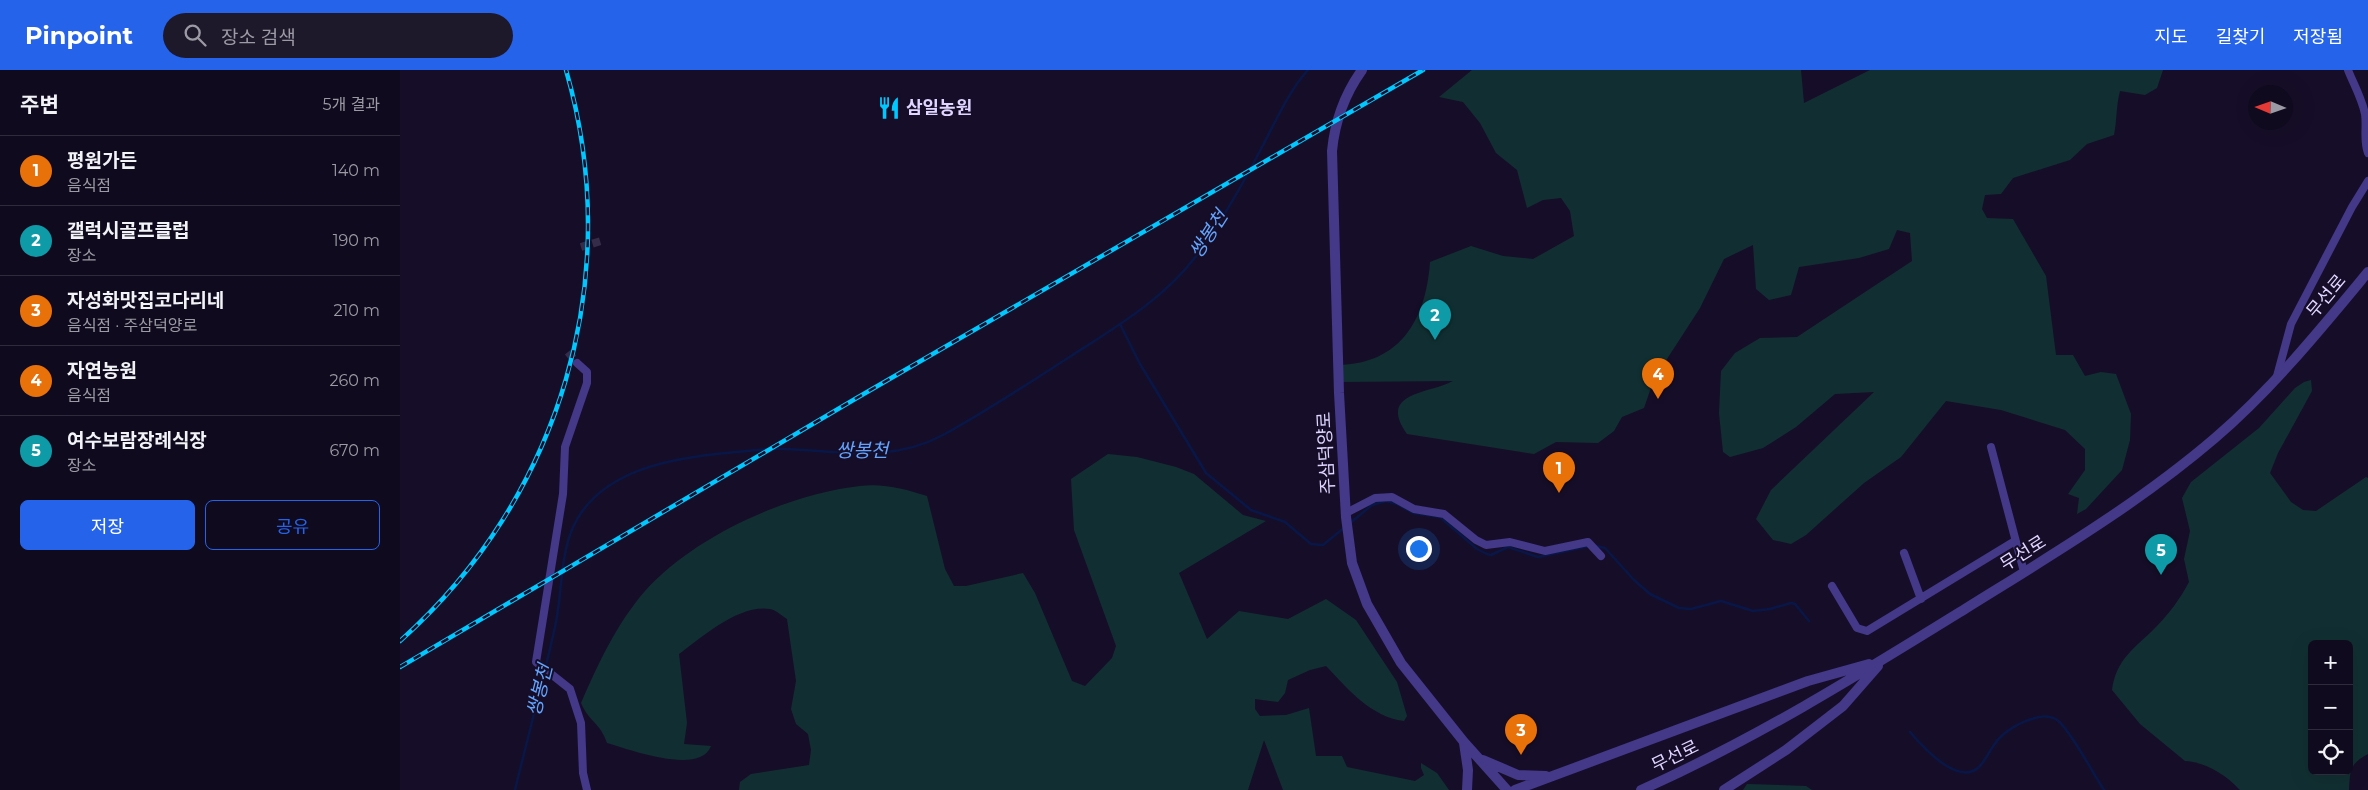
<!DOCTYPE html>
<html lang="ko">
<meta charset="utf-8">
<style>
body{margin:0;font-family:Montserrat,"Noto Sans KR",sans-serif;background:#1e182b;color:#f1f3f6}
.controls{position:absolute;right:15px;bottom:15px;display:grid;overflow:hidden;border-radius:8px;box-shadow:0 5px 20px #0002}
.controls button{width:45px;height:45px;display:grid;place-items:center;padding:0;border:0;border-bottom:1px solid #302b3c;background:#100a1e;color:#f1f3f6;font:25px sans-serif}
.compass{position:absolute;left:1848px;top:15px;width:45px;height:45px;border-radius:50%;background:#100a1e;box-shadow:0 5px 20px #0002;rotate:272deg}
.you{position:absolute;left:1018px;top:478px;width:18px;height:18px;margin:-12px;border:4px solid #fff;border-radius:50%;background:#1a73e8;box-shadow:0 0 0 8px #1a73e833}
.badge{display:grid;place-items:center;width:32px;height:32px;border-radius:50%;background:#2563eb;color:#fff;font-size:16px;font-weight:700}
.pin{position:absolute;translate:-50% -41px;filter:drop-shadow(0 1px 2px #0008)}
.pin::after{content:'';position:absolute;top:26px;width:18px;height:15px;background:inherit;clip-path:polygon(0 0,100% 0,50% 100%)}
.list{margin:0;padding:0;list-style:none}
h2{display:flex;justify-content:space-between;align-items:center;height:65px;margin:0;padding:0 20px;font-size:21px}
h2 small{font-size:16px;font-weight:400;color:#9c9aa4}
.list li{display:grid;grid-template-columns:32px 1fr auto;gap:15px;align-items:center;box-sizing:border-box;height:70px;padding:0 20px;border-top:1px solid #302b3c}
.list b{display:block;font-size:19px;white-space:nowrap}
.list p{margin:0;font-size:16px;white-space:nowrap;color:#9c9aa4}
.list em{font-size:16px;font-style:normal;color:#9c9aa4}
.actions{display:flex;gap:10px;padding:15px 20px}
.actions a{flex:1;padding:11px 0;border:1px solid #2563eb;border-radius:8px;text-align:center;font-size:18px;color:#2563eb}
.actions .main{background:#2563eb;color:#fff}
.icon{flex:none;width:28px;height:28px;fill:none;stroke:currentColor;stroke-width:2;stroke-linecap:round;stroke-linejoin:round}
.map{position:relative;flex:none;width:1968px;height:720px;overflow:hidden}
header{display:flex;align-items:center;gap:30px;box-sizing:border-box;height:70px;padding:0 25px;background:#2563eb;color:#fff}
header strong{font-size:24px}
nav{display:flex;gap:28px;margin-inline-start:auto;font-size:18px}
.search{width:350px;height:45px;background:#1e182b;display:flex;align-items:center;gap:12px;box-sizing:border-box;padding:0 18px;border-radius:28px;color:#9c9aa4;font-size:19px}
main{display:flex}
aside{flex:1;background:#100a1e}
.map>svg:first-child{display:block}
.green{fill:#112f32;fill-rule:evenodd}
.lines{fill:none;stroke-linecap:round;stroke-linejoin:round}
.stream{stroke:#081747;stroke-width:2.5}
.minor-tunnel{stroke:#342c48;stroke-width:8;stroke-dasharray:8 4;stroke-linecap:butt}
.minor{stroke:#443889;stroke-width:8}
.tertiary{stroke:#443889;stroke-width:10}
.rail-casing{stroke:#01c7ff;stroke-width:4.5}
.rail{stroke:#160e28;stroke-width:2.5;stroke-dasharray:8;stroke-linecap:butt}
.labels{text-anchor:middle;stroke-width:4;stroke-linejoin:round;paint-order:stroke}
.poi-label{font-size:18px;font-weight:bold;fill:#dfd5ff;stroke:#160e28;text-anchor:start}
.street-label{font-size:18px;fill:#dfd5ff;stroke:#160e28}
.water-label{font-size:19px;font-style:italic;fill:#63a4ff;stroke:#160e28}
</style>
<header>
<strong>Pinpoint</strong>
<div class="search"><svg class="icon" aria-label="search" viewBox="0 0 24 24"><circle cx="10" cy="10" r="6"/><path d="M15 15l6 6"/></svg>장소 검색</div>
<nav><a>지도</a><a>길찾기</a><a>저장됨</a></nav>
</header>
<main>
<aside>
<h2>주변<small>5개 결과</small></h2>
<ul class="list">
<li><span class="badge" style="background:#e8710a">1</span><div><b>평원가든</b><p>음식점</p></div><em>140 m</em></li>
<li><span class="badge" style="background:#0f9aa8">2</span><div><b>갤럭시골프클럽</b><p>장소</p></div><em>190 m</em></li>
<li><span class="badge" style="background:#e8710a">3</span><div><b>자성화맛집코다리네</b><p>음식점 · 주삼덕양로</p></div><em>210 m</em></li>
<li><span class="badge" style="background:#e8710a">4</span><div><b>자연농원</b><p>음식점</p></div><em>260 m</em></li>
<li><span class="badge" style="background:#0f9aa8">5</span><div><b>여수보람장례식장</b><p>장소</p></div><em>670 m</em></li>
</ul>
<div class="actions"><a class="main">저장</a><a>공유</a></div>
</aside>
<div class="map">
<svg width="1968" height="720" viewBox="0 0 1968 720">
<rect width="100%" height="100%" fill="#160e28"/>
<!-- green -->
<path class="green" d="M1072,0H1401L1404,33L1470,0H1763L1757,18L1745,25L1720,21C1716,36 1717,50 1714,65L1687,74L1670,90L1613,108L1601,124L1585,125L1582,139L1587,148L1613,149L1646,206L1656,285H1673L1685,306L1701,302L1716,304L1731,344L1730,370L1722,400L1686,439L1677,444L1679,428L1668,424L1685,400V379L1665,360L1601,340L1546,331L1501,387L1464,413L1406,465L1391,474L1373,470L1356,449L1371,420L1474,322L1435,324L1396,357L1363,378L1330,387L1323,382L1319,343L1321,301L1335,283L1360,268L1397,267L1512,191L1510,163L1497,160L1489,179L1459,188L1399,197L1391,225L1369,230L1356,219L1353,175L1324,189L1300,238L1254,309L1244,338L1222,347L1214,361L1198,373L1156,372L1134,384L1007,364C977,322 1029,324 1053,311L938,312V295C1000,294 1026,250 1030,192L1071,176L1103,186L1133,189L1174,166L1170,141L1161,128L1143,130L1127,138L1117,100L1096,83L1080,53L1063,32L1039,27Z
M1911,310L1912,321L1878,383L1870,403L1891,432L1903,440L1916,441L1966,407L1968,408V684C1950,693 1950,701 1949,720H1840C1826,705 1806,692 1785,691L1740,654L1712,620C1716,589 1735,578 1755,558C1769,544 1780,529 1789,512L1784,489L1790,461L1782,428L1791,412L1859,358L1895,318L1904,312ZM1912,574H1949V701H1912Z
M708,384L737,387L776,397L794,404L843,445L866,451L779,503L807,569L839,541L888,549L926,529L956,550L997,612L1007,646L1004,651C971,647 948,619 926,596L910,600L888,610L885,623L878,632L855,629V639L860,646L886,645L909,638L916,686H942L947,697L1015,711L1024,705L1021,698V693L1037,703L1049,720H883L864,670L848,720H339L340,712L351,704L409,695L411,680L408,664L396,654L391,639L396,611L387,549C382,546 376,540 370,539C339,534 302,567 279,584L287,653L284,674L311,676C300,706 228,679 207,673C200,652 189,652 181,633C198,594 217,553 245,521C294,466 388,424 460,416C483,413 505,419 527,426L545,499L554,516H566L623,503L635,523L672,611L685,616L712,588L716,576L674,460L671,409Z
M1347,714L1406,716L1412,720H1343Z"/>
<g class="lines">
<!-- stream -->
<path class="stream" d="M720,254L740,294L806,403L851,440L885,452L911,474L923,475L945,457
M949,454L972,435L986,431L997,434L1013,443L1040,447L1077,479L1087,484L1091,485L1108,477L1138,487L1190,476
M1196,476L1205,478L1234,510L1250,524L1279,538L1291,539L1321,531L1353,541L1370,539L1391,533L1395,534L1409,551
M1510,662C1522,676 1558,717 1579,697C1585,691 1589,682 1594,675C1602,662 1620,652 1635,648C1642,646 1651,646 1657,650C1669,658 1694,705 1704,720
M115,720C128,666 143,611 155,557C162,526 160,491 171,462C196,398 277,387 336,382C352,381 368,378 384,379C440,381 491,393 543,365C587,341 629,313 671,286C716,257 764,229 797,185C821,152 843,114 862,77C876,51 888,22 908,0"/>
<!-- minor-tunnel -->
<path class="minor-tunnel" d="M181,177L201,171
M168,282L177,293"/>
<!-- minor -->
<path class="minor" d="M1948,0C1954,15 1962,29 1965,44C1967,57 1963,70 1968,83
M177,293L187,302V313L165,377L163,424L136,592L170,619L181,653L183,703L187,720
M1877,306L1891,254L1952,137L1968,111
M1591,377L1624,502
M946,443L975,428L992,427L1014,439L1044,444L1076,470L1086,475L1110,472L1145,481L1188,472L1201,486
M1504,483L1521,529
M1432,516L1457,558L1467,561L1615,471"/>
<!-- tertiary -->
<path class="tertiary" d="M962,0C944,25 935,50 932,81L939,323L946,447L952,493L967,534L1001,593L1064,672L1107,720
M1064,673L1068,700L1067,720
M1083,690L1118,705L1146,706
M1115,720L1408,611L1469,594
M1241,720C1354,670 1460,604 1565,539C1650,486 1738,434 1815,368C1872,319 1920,260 1968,202
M1324,720L1386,680L1443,636L1478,596"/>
<defs>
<path id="rail" d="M0,571C161,428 226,207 166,0
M0,597L455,329L1023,0"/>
</defs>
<!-- rail casing -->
<use href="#rail" class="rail-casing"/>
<!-- rail -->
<use href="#rail" class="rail"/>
</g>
<!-- icons -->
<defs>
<symbol id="restaurant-bare" viewBox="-9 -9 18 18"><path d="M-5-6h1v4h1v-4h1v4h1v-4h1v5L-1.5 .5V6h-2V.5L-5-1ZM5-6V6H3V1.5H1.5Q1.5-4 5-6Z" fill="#01c7ff" stroke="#160e28" stroke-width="2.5" paint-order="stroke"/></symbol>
</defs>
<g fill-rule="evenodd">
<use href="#restaurant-bare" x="473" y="22" width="32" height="32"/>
</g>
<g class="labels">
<!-- poi labels -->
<g class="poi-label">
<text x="506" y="44">삼일농원</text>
</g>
<!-- street labels -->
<g class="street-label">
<text transform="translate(1926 226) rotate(-50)" y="6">무선로</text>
<text transform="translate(926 383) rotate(-93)" y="6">주삼덕양로</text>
<text transform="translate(1623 483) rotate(-32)" y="6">무선로</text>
<text transform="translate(1275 686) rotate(-26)" y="6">무선로</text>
</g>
<!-- water labels -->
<g class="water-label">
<text transform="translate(808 164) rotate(-57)" y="7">쌍봉천</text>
<text x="462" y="387">쌍봉천</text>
<text transform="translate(139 620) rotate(-76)" y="7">쌍봉천</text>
</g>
</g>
</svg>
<div class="controls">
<button>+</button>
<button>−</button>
<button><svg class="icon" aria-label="locate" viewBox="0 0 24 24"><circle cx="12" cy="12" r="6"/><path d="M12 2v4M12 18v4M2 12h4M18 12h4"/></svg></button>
</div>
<svg class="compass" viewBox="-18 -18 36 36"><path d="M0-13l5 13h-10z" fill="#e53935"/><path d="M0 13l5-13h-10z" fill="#9c9aa4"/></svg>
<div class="you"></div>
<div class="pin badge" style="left:1159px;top:423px;background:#e8710a">1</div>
<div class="pin badge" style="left:1035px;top:270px;background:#0f9aa8">2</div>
<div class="pin badge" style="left:1121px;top:685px;background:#e8710a">3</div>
<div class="pin badge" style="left:1258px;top:329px;background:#e8710a">4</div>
<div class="pin badge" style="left:1761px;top:505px;background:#0f9aa8">5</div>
</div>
</main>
